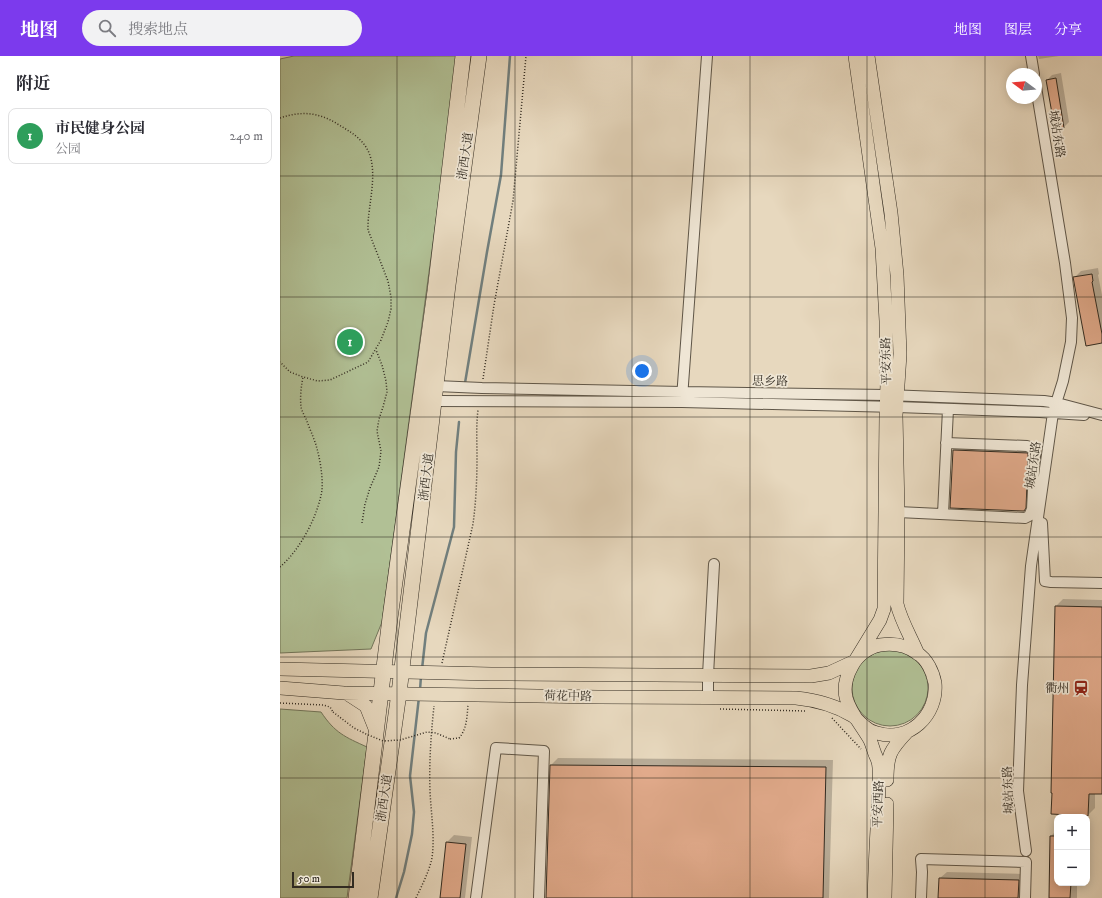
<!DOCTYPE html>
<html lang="zh">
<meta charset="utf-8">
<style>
body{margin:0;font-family:"IM FELL DW Pica","Noto Serif SC",serif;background:#f2f2f3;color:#2b2b33}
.controls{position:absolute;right:12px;bottom:12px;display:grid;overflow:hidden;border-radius:8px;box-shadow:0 2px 10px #0003}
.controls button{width:36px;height:36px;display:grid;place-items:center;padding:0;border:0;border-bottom:1px solid #e1e1e2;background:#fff;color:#2b2b33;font:20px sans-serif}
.compass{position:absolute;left:726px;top:12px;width:36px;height:36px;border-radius:50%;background:#fff;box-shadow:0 2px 10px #0003;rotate:286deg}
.scale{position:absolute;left:12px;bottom:10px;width:62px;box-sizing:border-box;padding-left:4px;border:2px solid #322b21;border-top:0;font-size:11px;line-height:14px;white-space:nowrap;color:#322b21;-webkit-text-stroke:3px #efe6d5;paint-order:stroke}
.you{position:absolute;left:362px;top:315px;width:14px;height:14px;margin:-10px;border:3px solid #fff;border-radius:50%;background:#1a73e8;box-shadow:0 0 0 6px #1a73e833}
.badge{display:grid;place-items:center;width:26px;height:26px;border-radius:50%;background:#7c3aed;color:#fff;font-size:13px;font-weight:700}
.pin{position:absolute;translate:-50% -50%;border:2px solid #fff;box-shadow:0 1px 4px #0006}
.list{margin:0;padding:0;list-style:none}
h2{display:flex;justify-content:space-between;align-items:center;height:52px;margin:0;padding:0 16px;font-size:17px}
h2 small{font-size:13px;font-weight:400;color:#7c7c81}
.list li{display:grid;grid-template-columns:26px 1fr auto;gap:12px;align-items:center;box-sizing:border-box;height:56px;margin:0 8px 8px;padding:0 8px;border:1px solid #e1e1e2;border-radius:8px}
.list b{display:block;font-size:15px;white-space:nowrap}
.list p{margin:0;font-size:13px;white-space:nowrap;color:#7c7c81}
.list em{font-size:13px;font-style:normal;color:#7c7c81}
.icon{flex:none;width:22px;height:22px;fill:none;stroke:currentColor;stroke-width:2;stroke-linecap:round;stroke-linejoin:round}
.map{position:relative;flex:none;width:822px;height:842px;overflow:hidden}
header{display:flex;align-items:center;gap:24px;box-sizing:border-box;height:56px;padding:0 20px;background:#7c3aed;color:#fff}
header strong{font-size:19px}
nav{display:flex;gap:22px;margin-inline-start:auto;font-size:14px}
.search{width:280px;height:36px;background:#f2f2f3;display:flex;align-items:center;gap:10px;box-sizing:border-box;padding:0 14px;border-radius:22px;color:#7c7c81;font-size:15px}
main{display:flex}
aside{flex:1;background:#fff}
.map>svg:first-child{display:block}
.green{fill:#b1c095;stroke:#72765b}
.shadow{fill:#0003}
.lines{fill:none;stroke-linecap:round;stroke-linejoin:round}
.stream{stroke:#717f7e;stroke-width:2.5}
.building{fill:#e1aa8b;stroke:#322b21}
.minor-casing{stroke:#5f5648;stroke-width:12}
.major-casing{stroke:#322b21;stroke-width:14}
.highway-casing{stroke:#322b21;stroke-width:16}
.path{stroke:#322b21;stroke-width:1.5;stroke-dasharray:1 2;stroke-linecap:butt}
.minor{stroke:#efe6d5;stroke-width:10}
.major{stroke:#e7d8be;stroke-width:13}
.highway{stroke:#e7d8be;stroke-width:15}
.path-bridge{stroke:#322b21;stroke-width:1.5;stroke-dasharray:1 2;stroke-linecap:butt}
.grid{fill:none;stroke:#322b21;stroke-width:1;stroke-opacity:0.55}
.labels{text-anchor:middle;stroke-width:3.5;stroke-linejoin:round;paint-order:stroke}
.street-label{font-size:12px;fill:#322b21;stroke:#efe6d5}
.poi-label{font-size:12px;fill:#322b21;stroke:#efe6d5;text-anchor:end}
</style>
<header>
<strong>地图</strong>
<div class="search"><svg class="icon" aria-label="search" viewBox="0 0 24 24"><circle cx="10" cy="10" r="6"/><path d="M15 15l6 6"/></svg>搜索地点</div>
<nav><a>地图</a><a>图层</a><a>分享</a></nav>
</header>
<main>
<aside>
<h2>附近<small></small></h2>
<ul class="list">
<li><span class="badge" style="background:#2e9e5b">1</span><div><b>市民健身公园</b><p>公园</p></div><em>240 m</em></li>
</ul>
</aside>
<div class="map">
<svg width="822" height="842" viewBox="0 0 822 842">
<rect width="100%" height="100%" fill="#e7d8be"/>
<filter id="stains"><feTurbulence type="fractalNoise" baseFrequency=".005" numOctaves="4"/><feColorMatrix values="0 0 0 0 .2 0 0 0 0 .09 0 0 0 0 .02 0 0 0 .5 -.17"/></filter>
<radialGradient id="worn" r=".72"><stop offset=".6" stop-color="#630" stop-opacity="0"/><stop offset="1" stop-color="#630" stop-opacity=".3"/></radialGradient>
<!-- green -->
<path class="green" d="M14,0H178L102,566L91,593L0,597V3Z
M572 632a38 38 0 1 1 76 0a38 38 0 1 1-76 0Z
M0,653L41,656C55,677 65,681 87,691L67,842H0Z"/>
<!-- shadow -->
<path class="shadow" d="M758,0H779L759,3Z
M781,17L789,66L784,71L767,24L772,19Z
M818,212L819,218L818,219L822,239V286L794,222L801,215Z
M680,387L753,390L751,447L744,454L674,394Z
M783,543L822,544V737H815V752L808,759L776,550Z
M278,702L553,704L549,842H267L271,709Z
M777,774V827H797V842H770L771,780Z
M174,779L192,781L185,842H161L167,786Z
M667,816L745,818L744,842H659L660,822Z"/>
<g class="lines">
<!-- stream -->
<path class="stream" d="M185,327L207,196L221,119L230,0
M142,613L146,577L174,471L176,396L179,366
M140,634L141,620
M116,842L124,816L132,778L134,756L130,720L139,641"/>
</g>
<!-- building -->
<path class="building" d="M776,22L784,72L775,74L766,24Z
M812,218L813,225L812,226L822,278V287L806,290L793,221Z
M673,394L748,397V404L746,452L744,455L670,452Z
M775,550L822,551V738H809L808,760L771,758L772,737H771Z
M270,709L546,711L543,842H266Z
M770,780H777V827H791L790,842H769Z
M166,786L186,788L180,842H160Z
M659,822L739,824L738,842H658Z"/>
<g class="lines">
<defs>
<path id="minor" d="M751,0L754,18
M156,330L202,332L403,336L607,339L764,345L777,347L822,359
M402,342L427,0
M155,345L402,346L617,351L760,356L804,359
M618,456L745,462L749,460L752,453L755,397L752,392L747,390L666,387
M663,458L668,353
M762,467L765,525L771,526L822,527
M428,641V619L434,508
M746,795L738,735L742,629L751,510L773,357L783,325L791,286L792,262L785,207L756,31
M196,842L216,692L264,695L259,842
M641,842L642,816L641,803L746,806L745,842"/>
<path id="major" d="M588,0L611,157L617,219L620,298L616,359L618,456L617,548C621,565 631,581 638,598
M0,613L211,618L531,620L549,617L575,605L600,564L604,553L606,359L607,328L606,265L602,192L575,0
M0,632L64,637L318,641L516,642C536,644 555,649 573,660C577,663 580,667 584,670C587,673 593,676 597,677C629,687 658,659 655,627C653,616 647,603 637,597C626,589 613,587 600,589C588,591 577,600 572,610C554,642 575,658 590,684C592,688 593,693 595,698C597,702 599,707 599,712C600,727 598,743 598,758C596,786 595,814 594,842
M66,637L86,650L96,675
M607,724C607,699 610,694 627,676
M605,842L607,748"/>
<path id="highway" d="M76,842L110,562L155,235L183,0
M90,842L119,637L168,229L199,0"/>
</defs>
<!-- minor casing -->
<use href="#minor" class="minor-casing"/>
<!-- major casing -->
<use href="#major" class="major-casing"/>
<!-- highway casing -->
<use href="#highway" class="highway-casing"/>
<!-- path -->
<path class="path" d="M0,62C21,55 37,56 56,67C65,73 74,77 81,85C103,106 87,148 88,174L108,225L111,241V253L108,266L101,284L88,306L50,324L38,325L23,321L10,316L0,306
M203,323L214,249L233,145L246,0
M82,467L85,448L90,432L99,411L101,395L97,375L99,363L103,351L107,336L106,325L102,309L96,294
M0,511C20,494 38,460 42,434C43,420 40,403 36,389C33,380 29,371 26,363C24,359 22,355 21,351C20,341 21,331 23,321
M162,607L193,468C196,446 197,423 197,401C197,385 196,370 198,354
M0,647L43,649L50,651L53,656
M440,653L526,655
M552,662L581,693
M170,683L179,682C187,673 187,660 188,649
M136,842C142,829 149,816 152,802C155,780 151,758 150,735C149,707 151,678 154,650"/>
<!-- minor -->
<use href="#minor" class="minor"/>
<!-- major -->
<use href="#major" class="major"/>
<!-- highway -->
<use href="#highway" class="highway"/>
<!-- path-bridge -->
<path class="path-bridge" d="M53,656L74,672L86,678L103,685L120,684L147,676L156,677L170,683"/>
</g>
<!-- grid -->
<path class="grid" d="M117,0V842M235,0V842M352,0V842M470,0V842M587,0V842M705,0V842M0,120H822M0,241H822M0,361H822M0,481H822M0,601H822M0,722H822"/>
<!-- icons -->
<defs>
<symbol id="station-bare" viewBox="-9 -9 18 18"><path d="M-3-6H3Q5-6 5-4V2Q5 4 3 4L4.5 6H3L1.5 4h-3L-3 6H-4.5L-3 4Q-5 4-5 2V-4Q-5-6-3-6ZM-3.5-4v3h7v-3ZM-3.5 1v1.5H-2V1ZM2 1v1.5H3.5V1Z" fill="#8f2418" stroke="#efe6d5" stroke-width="2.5" paint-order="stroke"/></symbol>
</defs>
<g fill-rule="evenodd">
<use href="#station-bare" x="790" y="621" width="22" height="22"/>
</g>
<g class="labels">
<!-- street labels -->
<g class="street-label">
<text transform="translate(777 78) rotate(81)" y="4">城站东路</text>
<text transform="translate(185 100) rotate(-82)" y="4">浙西大道</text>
<text transform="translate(606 305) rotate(-91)" y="4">平安东路</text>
<text transform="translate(490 325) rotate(1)" y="4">思乡路</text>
<text transform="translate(753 409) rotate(-82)" y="4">城站东路</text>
<text transform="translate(146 421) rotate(-83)" y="4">浙西大道</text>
<text transform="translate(288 640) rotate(1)" y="4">荷花中路</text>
<text transform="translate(728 734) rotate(-92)" y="4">城站东路</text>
<text transform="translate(104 742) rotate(-82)" y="4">浙西大道</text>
<text transform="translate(598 748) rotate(-88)" y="4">平安西路</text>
</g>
<!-- poi labels -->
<g class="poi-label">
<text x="789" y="636">衢州</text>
</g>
</g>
<rect width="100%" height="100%" filter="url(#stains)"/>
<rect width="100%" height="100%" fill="url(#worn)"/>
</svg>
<div class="controls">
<button>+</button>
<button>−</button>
</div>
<svg class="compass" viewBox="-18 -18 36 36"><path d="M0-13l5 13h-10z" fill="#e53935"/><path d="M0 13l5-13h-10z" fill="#7c7c81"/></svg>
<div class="scale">50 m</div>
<div class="you"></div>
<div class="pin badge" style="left:70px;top:286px;background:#2e9e5b">1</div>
</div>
</main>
